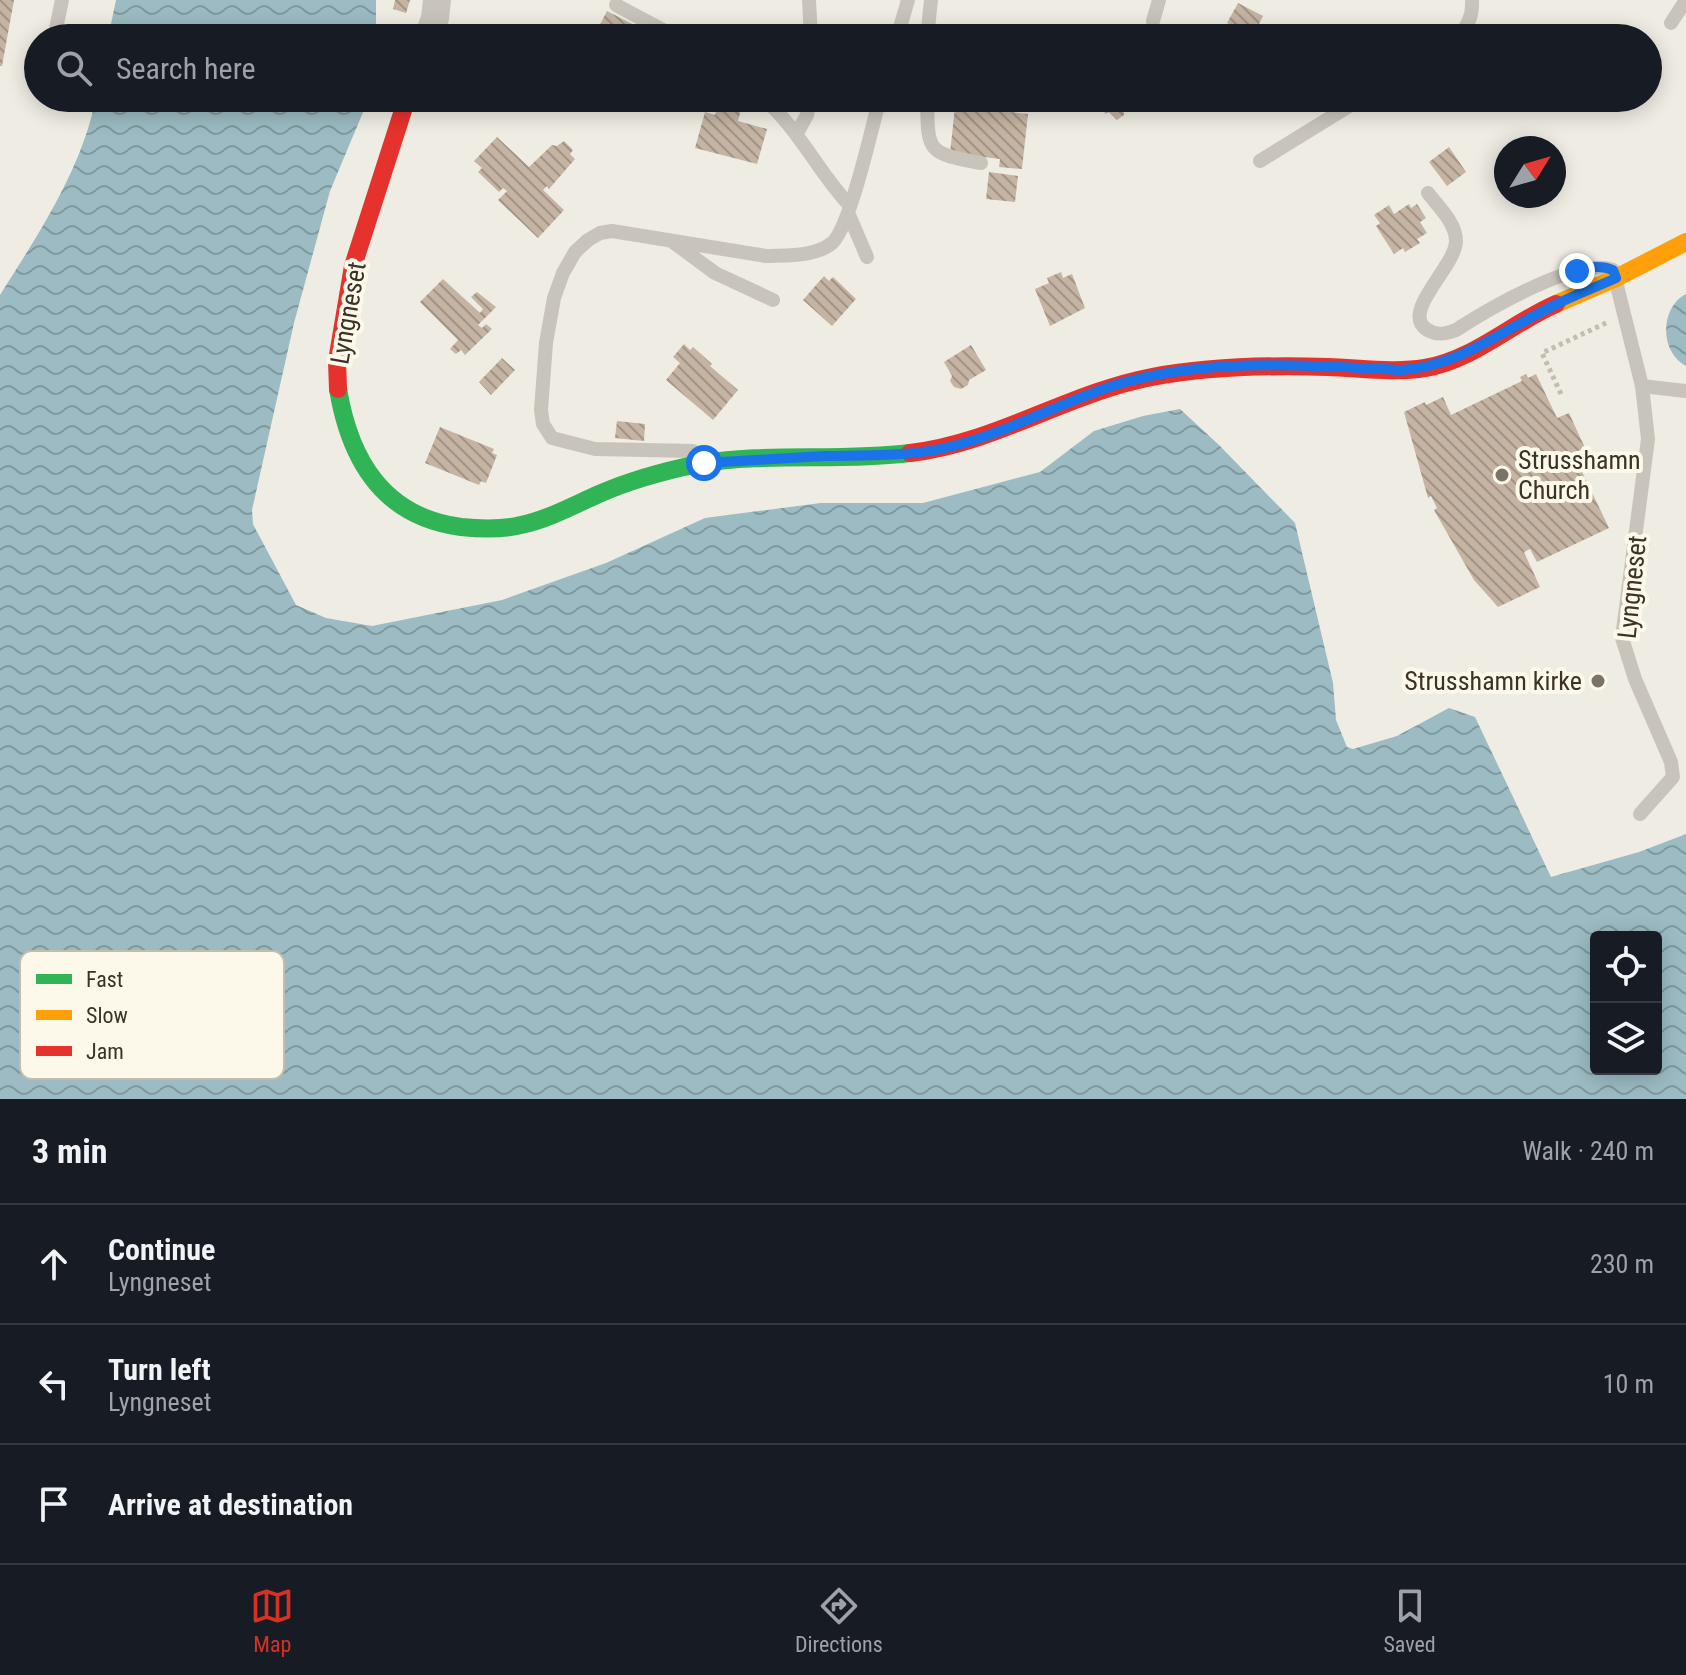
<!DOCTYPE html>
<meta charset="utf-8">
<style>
body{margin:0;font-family:"Roboto Condensed",sans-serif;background:#20242c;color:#f1f3f6}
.controls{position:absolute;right:24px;bottom:24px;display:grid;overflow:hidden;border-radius:8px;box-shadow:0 4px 20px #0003}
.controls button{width:72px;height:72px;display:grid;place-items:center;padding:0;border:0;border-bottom:2px solid #363941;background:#171b24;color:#f1f3f6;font:40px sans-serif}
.compass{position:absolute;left:1494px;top:136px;width:72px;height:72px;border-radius:50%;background:#171b24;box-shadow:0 4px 20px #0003;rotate:53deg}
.stop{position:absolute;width:24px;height:24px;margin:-18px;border:6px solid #1a73e8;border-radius:50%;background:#fff}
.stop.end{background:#1a73e8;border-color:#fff;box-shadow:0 2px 8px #0008}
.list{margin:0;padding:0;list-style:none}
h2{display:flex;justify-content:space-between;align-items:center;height:104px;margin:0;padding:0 32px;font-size:34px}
h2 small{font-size:26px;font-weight:400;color:#9ea1a6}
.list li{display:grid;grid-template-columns:52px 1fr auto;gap:24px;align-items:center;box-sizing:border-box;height:120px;padding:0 32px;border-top:2px solid #363941}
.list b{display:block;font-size:30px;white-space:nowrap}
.list p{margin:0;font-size:26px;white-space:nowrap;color:#9ea1a6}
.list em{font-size:26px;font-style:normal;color:#9ea1a6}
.icon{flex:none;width:44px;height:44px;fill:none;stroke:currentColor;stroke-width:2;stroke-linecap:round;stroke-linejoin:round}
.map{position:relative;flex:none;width:1686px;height:1099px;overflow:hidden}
.search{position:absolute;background:#171b24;box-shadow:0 4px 20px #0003;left:24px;right:24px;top:24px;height:88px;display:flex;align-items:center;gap:20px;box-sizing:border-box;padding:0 28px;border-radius:44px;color:#9ea1a6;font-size:30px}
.sheet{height:464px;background:#171b24}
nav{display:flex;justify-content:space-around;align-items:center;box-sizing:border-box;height:112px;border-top:2px solid #363941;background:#171b24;font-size:22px;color:#9ea1a6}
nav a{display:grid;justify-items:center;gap:4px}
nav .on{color:#d93025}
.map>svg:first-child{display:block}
.water{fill:url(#water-waves);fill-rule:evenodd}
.building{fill:url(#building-back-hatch)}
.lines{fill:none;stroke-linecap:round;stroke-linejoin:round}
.path{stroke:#c2bdb3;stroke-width:5;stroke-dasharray:4 4;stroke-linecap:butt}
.lane{stroke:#c9c4bb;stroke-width:14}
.street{stroke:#c9c4bb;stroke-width:28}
.fast{stroke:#30b455;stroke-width:18}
.slow{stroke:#ff9f0a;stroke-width:18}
.jam{stroke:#e5322d;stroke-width:18}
.route{stroke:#1a73e8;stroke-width:10}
.poi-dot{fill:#7a7369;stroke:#fcf8ea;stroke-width:3}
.labels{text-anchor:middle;stroke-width:8;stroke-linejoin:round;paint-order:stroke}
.street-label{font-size:26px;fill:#3b3228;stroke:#fcf8ea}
.poi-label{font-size:26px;fill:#3b3228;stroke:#fcf8ea;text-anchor:start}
.key{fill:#fcf8ea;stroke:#c2bdb0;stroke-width:2}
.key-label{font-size:22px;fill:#3b3228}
</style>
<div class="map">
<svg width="1686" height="1099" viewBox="0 0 1686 1099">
<defs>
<pattern id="water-waves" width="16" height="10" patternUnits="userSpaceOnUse" patternTransform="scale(2)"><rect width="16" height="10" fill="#9cbbc3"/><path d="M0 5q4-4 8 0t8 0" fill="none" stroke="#80999e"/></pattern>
<pattern id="building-back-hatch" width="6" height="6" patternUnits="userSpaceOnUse" patternTransform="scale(2)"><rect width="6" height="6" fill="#c5b4a3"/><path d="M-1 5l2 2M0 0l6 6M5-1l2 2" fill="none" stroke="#a19385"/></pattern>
</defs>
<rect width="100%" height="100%" fill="#efece3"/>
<!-- water -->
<path class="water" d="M116,0H376V38H108Z
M96,98H369L330,191L294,323L252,510L253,524L296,605L326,618L372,626L502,600L606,563L705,518L821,503H923L1040,472L1094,431L1143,416L1180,409L1219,445L1295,523L1333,683L1336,720L1347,747L1353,749L1397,736L1449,708L1475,717L1551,877L1639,852L1686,834V1099H0V295C39,233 81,171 96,98ZM1656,937V1069H1596V937Z
M1686,294V366C1659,352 1660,307 1686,294Z"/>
<!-- building -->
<path class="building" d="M0,0H14L2,66H0Z
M395,0H410L406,13L393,9Z
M1238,3L1263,16L1253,36L1227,23Z
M607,11L638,27L632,38H593Z
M735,28L740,38H709L725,29L727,33Z
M956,98H994L993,110L1028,114L1022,169L999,167L1000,159L950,153Z
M1093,98H1160V99L1124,110V115L1117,120L1109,112L1105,114L1102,103L1096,105Z
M719,103L741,109L738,121L767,129L757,164L695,148L705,112L715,115Z
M497,137L529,167L552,145L557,146L564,141L573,150L570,154L575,159L549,189L547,186L543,190L564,210L538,238L498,200L507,191L503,188L499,192L478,172L482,168L474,161Z
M1449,147L1466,172L1447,186L1429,162Z
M989,172L1018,176L1015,202L986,199Z
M1409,204L1411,208L1417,204L1426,218L1420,222L1427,233L1417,239L1420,243L1405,252L1403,248L1394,254L1376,226L1380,223L1374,215L1389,205L1394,214Z
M1061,272L1063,278L1072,274L1085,308L1050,326L1035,289L1049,283L1047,278Z
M824,276L829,281L833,277L856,299L832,326L803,300Z
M443,279L480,313L483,309L471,297L477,292L496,307L478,325L482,328L486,324L492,329L465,355L461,350L456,354L450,349L458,340L420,302Z
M684,344L690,350L693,347L712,364L710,366L738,390L713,420L666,380L680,363L673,357Z
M971,345L986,370L969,380L968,385L961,389L954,387L950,381L952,376L944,362Z
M502,358L515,370L491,395L479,382Z
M1526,374L1528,378L1536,374L1557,418L1569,413L1585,448L1573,453L1609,528L1537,562L1530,549L1524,552L1540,587L1498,607L1474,580L1434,510L1437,508L1431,496L1428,498L1404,412L1425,402L1426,405L1443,397L1451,415L1522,381L1520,377Z
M617,421L645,424L644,441L615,438Z
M440,427L494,449L492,453L497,455L486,483L481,481L479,485L425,463Z"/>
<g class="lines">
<!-- path -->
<path class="path" d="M1561,394L1542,353L1608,322"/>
<!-- lane -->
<path class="lane" d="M809,0L811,38
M616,5L678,38
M1153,21L1159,0
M1671,23L1686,0
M54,38L62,0
M897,38L908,0
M927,38L931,0
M1457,38C1468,26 1473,16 1472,0
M763,98C799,129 818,172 850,206
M927,98C928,152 926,153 981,163
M797,133L807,115L810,98
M1260,161L1362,98
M1428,193C1438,206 1456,223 1456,241C1456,266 1401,311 1426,329C1436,336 1446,334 1456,330C1487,310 1578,256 1613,270L1642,386L1648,439L1622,638L1635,679L1671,762L1673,777L1640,814
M849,215L867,257
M673,242L715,273L773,300
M1642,386L1686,391
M693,451L595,449L552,438L543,424L541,410L546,343L554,298L563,273L575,252L588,240L600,233L612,231L766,256C787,255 815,257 832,243C850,228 872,126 880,98"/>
<!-- street -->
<path class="street" d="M428,38L435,18L437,0"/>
<!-- fast -->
<path class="fast" d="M338,389C350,461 384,517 461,527C481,529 501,530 521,525C549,519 574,505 599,494C631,480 664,471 698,464C767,452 840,462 910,453"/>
<!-- slow -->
<path class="slow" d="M1556,304L1616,278L1686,242"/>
<!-- jam -->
<path class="jam" d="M338,389L337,361L353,266L407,98
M910,453C996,443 1068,393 1152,377C1210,366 1269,365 1328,367C1360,368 1394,373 1425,368C1473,360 1512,323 1556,304"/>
</g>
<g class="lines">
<!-- route -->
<path class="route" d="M704,463C744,461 785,458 825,456C868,455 911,457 953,446C1008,432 1058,404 1112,386C1205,357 1306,365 1402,370C1456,366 1496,335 1543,311C1566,298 1592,289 1616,278L1613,270C1601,265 1588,267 1577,271"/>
</g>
<!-- markers -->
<g class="poi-dot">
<circle cx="1502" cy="475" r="8"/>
<circle cx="1598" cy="681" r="8"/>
</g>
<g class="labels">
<!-- street labels -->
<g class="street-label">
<text transform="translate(348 313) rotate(-80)" y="9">Lyngneset</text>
<text transform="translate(1632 587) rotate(-84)" y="9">Lyngneset</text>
</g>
<!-- poi labels -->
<g class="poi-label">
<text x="1518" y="469">Strusshamn<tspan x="1518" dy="30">Church</tspan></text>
<text x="1582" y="690" text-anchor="end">Strusshamn kirke</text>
</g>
</g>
<!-- legend -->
<rect x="20" y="951" width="264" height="128" rx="12" class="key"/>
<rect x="36" y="974" width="36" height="10" fill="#30b455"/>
<rect x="36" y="1010" width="36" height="10" fill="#ff9f0a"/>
<rect x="36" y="1046" width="36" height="10" fill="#e5322d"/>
<g class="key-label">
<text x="86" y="987">Fast</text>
<text x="86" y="1023">Slow</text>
<text x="86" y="1059">Jam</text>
</g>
</svg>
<div class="controls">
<button><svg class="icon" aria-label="locate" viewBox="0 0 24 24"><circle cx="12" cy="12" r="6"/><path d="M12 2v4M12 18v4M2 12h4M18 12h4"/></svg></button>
<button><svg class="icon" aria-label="layers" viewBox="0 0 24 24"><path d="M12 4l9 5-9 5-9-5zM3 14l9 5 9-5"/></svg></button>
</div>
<svg class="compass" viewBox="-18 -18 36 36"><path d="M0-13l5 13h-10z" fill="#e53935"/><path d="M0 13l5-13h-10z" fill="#9ea1a6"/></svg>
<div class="stop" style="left:704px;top:463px"></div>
<div class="stop end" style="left:1577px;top:271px"></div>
<div class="search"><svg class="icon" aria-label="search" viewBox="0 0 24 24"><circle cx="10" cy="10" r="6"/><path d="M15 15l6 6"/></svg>Search here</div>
</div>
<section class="sheet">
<h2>3 min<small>Walk · 240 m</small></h2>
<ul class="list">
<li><svg class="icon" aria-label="ahead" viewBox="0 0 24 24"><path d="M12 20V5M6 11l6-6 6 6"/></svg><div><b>Continue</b><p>Lyngneset</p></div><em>230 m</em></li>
<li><svg class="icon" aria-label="left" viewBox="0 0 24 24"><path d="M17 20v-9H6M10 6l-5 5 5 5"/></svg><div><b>Turn left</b><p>Lyngneset</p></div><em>10 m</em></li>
<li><svg class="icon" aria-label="arrive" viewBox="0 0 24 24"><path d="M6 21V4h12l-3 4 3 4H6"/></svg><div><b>Arrive at destination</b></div></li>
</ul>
</section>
<nav>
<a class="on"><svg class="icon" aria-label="map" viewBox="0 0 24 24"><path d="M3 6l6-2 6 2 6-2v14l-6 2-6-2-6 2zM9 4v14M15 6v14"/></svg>Map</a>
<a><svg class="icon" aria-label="directions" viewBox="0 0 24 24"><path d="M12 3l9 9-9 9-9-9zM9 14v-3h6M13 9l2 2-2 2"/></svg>Directions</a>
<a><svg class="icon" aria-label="saved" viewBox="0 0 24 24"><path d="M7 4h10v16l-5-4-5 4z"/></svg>Saved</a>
</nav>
